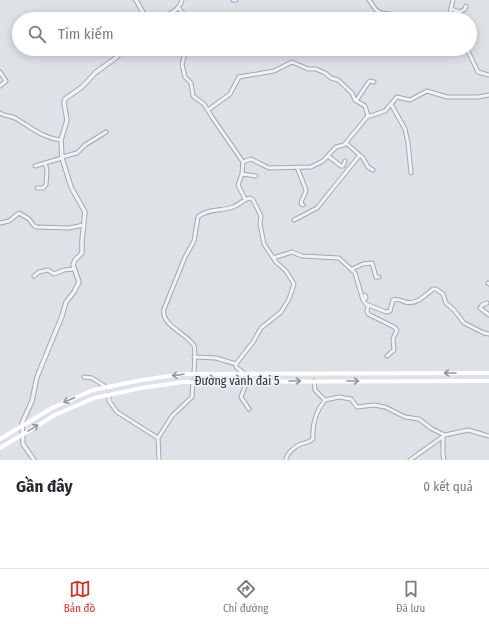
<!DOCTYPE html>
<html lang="vi">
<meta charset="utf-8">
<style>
body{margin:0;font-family:"Fira Sans Condensed",sans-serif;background:#f7f7f7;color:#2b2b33}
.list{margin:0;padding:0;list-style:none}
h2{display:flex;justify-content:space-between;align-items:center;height:52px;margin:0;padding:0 16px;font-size:17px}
h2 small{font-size:13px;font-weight:400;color:#7c7c81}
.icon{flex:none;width:22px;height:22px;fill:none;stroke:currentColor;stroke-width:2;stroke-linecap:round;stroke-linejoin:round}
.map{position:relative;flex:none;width:489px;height:460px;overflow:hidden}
.search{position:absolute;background:#fff;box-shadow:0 2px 10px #0003;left:12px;right:12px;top:12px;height:44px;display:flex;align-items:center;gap:10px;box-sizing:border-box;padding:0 14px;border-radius:22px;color:#7c7c81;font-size:15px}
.sheet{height:108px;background:#fff}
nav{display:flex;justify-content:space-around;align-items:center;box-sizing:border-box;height:56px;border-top:1px solid #e1e1e2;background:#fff;font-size:11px;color:#7c7c81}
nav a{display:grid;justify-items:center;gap:2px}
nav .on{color:#d93025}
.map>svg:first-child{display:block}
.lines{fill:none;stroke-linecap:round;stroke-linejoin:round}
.minor-casing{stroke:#a4a8b0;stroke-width:5}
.tertiary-casing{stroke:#a4a8b0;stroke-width:5.5}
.minor{stroke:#f1f2f5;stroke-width:3}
.tertiary{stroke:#f1f2f5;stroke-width:3.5}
.secondary{stroke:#fff;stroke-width:4}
.oneway{stroke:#94979e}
.labels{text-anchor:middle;stroke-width:3.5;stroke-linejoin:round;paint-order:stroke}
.street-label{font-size:12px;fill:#292f3c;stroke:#edf0f4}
</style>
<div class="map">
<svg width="489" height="460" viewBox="0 0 489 460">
<rect width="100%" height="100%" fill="#dee1e6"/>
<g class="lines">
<defs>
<path id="minor" d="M233,0H236
M369,0L376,10L381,13L412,17H452
M453,0L450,13L454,19
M179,8L187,19
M451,9L460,12L465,9L466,6
M146,18C160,17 178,15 182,0
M186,49L182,64L185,77L191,83L193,96L204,104L212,117L243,162L242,174L238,185L245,199
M467,49L478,72L489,75
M0,72L6,81L0,86
M356,101L368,83L370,81L374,82
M391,104L405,129L408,143L411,173
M208,110L230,94L239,77L274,71L292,62L308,69H316L325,73L331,78L338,80L352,93L355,100L365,106L368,116
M0,113C5,117 10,115 15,118C31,127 42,138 61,140
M346,143L363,158L368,167L373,170
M328,156L341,166H343L345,161
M62,157L77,153L85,145L106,132
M243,162L251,159L269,168L311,167L323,161L336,147L344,145L367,117L385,111L397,97L410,100L427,91L447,97H478L489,95
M35,166L62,158
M297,167L306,190C306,195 301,198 301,204L303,205
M242,174L256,176
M37,188H43L46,185L47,170L45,163
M294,220L317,208L359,156
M0,223L9,221L19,213L29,219L34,226L37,227L69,228L84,225
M273,258L292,252L302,256L339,258L355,273L363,300L366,304L386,312L390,311L393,300C397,299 401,300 405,302C417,305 424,296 433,289H436L443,294L446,303L454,310L464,323L484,333L489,334
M352,269L363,264L372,263L376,277H379
M34,276L39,272L48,270L54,274L64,270L74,269
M488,283L489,284
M363,300L366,298L365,295
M487,303L482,305L480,308L489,315
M368,306L367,311L368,314L394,327L397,330L393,339L394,350L387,356
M194,357L216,358L236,364
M194,374C194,368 196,350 194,346C188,334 160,325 164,309L185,257L194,241L198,217C206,209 222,211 233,207C239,205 244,199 250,198L253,200L261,216L260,224L264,244L276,262L286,271L294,284L289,299L281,312L261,328L253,342L236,364V367L245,374
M84,377L92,378L106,387
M247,381L241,397L249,409
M314,381L315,390L325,400L339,397L351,399L357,407L374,405L385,407L405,417L419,419L432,429L445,435
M109,395V401L117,412L158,438
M443,436V454L444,460
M159,460L158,438L172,416L192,397L193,381
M286,460C286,454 295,446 301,444C306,442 309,443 313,439C312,425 316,411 325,400
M410,460L445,435L468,430L489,436"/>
<path id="tertiary" d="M136,0L146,18L144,19
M34,460L23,444L22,423L32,401L37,377L62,316L66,302L74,292L79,282L73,265L75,260L82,253V241L85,212L71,187L62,158L61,140L67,120L64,103L65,99L82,87L95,73L117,57L122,49"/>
</defs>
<!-- minor casing -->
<use href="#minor" class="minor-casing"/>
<!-- tertiary casing -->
<use href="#tertiary" class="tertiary-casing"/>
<!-- minor -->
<use href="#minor" class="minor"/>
<!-- tertiary -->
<use href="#tertiary" class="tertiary"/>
<!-- secondary -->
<path class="secondary" d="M0,439L52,408L93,390L142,380L183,374L489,373
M0,448L55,415L94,398L141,388L183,382L489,381"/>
</g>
<!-- one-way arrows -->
<defs><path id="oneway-shaft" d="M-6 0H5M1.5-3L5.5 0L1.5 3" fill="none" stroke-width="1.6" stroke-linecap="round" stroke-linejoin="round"/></defs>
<g class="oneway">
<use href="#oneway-shaft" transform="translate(450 373) rotate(180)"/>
<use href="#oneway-shaft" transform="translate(178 375) rotate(173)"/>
<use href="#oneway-shaft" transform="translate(295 381)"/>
<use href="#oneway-shaft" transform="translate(353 381)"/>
<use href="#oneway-shaft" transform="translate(69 400) rotate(157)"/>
<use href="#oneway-shaft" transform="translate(33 428) rotate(-31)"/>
</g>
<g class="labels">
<!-- street labels -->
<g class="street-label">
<text x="237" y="385">Đường vành đai 5</text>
</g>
</g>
</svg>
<div class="search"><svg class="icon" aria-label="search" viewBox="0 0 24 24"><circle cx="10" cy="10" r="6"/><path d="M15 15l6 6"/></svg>Tìm kiếm</div>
</div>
<section class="sheet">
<h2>Gần đây<small>0 kết quả</small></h2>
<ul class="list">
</ul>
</section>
<nav>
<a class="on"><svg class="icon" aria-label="map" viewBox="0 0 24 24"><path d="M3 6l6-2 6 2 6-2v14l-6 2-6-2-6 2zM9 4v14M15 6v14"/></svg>Bản đồ</a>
<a><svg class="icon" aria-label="directions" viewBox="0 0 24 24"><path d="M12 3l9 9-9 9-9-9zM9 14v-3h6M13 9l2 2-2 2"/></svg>Chỉ đường</a>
<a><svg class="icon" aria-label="saved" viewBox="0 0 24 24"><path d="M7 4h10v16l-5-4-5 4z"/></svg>Đã lưu</a>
</nav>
